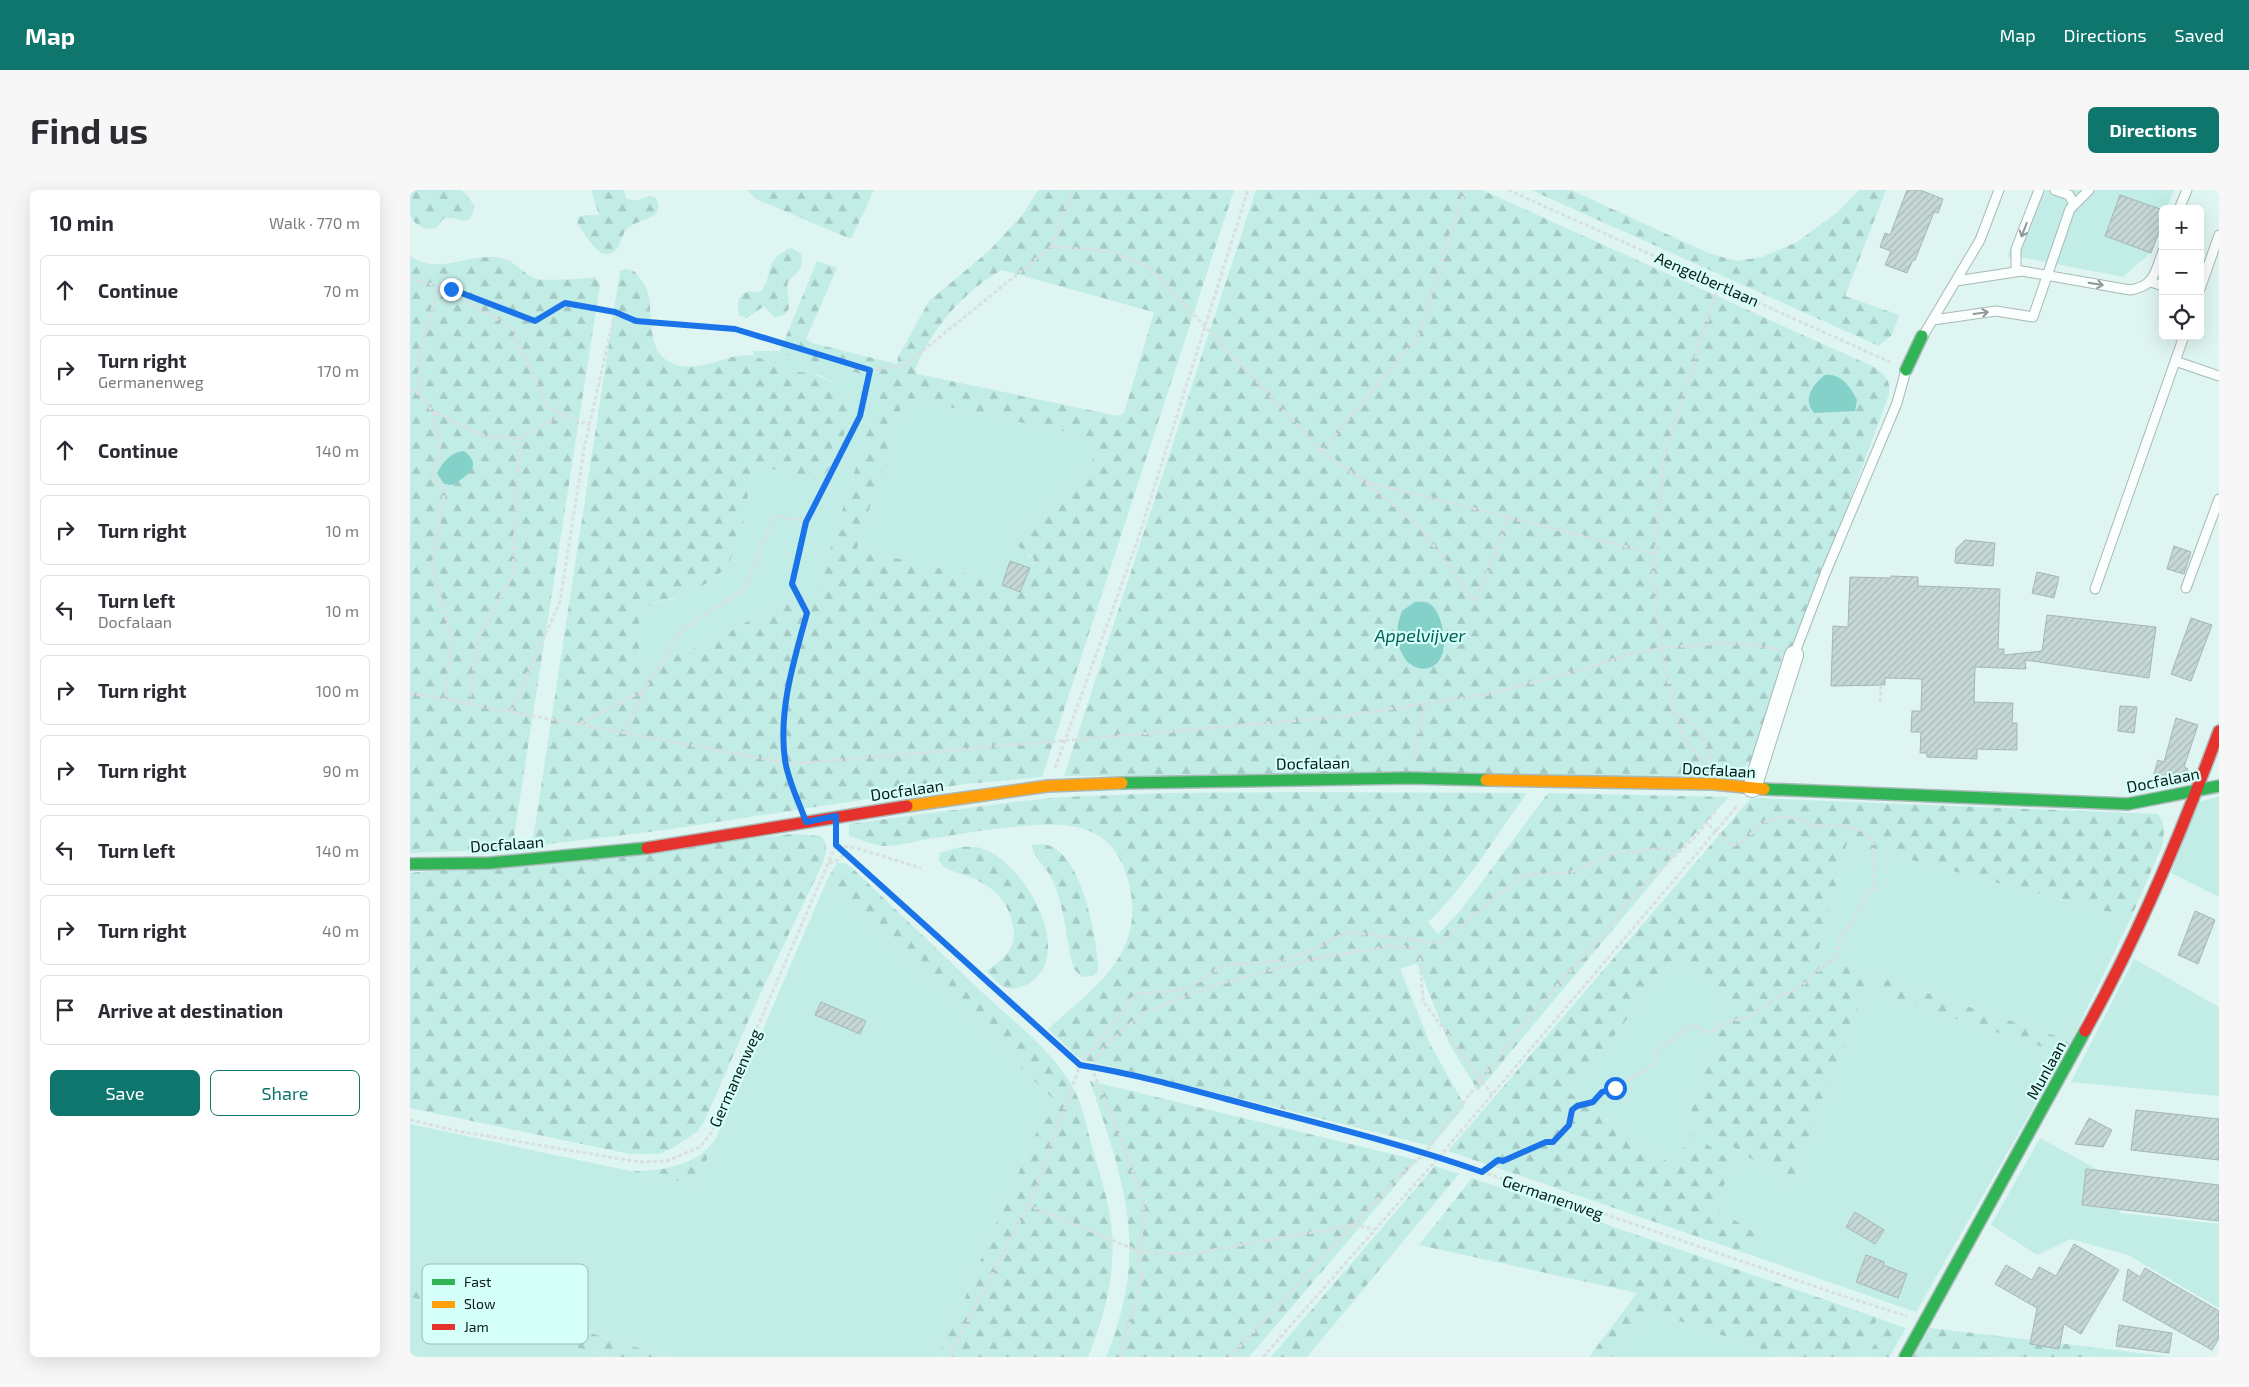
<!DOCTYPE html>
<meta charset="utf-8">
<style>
body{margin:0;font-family:"Exo 2",sans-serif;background:#f7f7f7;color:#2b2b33}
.controls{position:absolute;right:15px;top:15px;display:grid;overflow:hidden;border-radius:8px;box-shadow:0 5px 20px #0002}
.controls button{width:45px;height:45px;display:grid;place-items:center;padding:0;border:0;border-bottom:1px solid #e1e1e2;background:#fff;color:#2b2b33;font:25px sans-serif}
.stop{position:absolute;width:15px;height:15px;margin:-11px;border:4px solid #1a73e8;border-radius:50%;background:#fff}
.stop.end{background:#1a73e8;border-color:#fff;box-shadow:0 1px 5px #0008}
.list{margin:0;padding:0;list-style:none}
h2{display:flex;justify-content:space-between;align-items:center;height:65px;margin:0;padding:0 20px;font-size:21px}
h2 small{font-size:16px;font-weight:400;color:#7c7c81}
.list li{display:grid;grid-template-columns:32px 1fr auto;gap:15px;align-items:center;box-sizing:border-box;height:70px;margin:0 10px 10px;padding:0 10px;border:1px solid #e1e1e2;border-radius:8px}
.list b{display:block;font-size:19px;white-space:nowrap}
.list p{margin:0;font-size:16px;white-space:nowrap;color:#7c7c81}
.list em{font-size:16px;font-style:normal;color:#7c7c81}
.actions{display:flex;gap:10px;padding:15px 20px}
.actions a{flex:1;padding:11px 0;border:1px solid #0f766e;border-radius:8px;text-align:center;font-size:18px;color:#0f766e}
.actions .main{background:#0f766e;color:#fff}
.icon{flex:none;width:28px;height:28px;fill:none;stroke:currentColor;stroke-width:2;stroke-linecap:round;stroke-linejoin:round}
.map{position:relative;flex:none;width:1809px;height:1167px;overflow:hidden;border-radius:8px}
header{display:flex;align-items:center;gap:30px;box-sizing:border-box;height:70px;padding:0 25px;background:#0f766e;color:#fff}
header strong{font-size:24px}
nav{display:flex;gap:28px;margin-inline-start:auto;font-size:18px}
.intro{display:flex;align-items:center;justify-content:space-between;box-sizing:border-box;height:120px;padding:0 30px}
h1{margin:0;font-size:35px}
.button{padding:12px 22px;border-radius:8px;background:#0f766e;color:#fff;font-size:18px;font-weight:700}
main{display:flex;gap:30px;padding:0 30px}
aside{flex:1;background:#fff;border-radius:8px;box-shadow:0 5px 20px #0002}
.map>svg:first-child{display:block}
.green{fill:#c2ece6}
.forest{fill:url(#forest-firs);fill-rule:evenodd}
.water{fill:#84d1c9}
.building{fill:url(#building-hatch);stroke:#a5b7b4}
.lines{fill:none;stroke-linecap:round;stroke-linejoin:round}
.lane-casing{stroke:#a8b9b7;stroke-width:11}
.street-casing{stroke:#a8b9b7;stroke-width:20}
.fast-casing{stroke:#a8b9b7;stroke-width:14}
.slow-casing{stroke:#a8b9b7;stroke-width:14}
.jam-casing{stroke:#a8b9b7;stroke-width:14}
.path{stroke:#d9e0df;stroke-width:3;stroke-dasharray:4 2.5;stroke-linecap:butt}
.lane{stroke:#fafefd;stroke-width:9}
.street{stroke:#fafefd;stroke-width:18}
.fast{stroke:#30b455;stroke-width:11}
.slow{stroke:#ff9f0a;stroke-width:11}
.jam{stroke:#e5322d;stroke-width:11}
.oneway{stroke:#8e9896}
.route{stroke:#1a73e8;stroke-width:6}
.labels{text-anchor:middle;stroke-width:4.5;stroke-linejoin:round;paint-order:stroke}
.street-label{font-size:16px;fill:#0b1b19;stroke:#d5fff9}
.water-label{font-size:18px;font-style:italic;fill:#045f59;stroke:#d5fff9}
.key{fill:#d5fff9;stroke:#98bbb6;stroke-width:1}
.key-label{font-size:14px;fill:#0b1b19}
</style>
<header>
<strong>Map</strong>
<nav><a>Map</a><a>Directions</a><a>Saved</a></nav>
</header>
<div class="intro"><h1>Find us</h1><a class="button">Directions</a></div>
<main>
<aside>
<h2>10 min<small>Walk · 770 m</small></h2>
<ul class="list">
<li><svg class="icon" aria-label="ahead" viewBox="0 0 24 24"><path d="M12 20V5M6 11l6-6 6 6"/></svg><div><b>Continue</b></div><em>70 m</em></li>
<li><svg class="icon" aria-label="right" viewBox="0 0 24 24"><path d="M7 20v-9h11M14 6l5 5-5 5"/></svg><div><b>Turn right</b><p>Germanenweg</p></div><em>170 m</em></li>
<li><svg class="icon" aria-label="ahead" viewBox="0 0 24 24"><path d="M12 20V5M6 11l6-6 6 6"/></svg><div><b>Continue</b></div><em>140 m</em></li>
<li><svg class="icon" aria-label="right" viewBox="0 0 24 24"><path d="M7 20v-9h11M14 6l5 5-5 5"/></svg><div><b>Turn right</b></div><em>10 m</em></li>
<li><svg class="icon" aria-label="left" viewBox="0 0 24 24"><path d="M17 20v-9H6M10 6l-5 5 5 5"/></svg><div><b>Turn left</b><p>Docfalaan</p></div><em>10 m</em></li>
<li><svg class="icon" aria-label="right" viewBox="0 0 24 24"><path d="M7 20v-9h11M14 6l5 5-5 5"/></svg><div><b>Turn right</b></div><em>100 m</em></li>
<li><svg class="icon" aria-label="right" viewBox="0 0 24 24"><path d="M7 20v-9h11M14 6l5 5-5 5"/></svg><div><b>Turn right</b></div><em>90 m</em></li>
<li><svg class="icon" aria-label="left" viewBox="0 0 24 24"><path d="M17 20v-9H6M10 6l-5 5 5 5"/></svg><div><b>Turn left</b></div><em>140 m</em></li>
<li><svg class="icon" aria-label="right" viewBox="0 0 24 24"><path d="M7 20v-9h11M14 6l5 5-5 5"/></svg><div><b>Turn right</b></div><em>40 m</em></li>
<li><svg class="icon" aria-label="arrive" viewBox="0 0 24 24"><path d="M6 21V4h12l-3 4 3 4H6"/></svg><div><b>Arrive at destination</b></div></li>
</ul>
<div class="actions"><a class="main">Save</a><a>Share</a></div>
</aside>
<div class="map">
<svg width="1809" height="1167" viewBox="0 0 1809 1167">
<defs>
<pattern id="forest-firs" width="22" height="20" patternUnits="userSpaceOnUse" patternTransform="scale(1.25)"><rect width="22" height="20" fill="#c2ece6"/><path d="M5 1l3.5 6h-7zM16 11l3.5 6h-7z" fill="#a5cac5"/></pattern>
<pattern id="building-hatch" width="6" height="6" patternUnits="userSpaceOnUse" patternTransform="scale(1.25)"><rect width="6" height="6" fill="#c6d8d6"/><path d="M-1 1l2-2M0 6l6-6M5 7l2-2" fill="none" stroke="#a9b9b7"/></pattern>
</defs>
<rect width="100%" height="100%" fill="#dff5f2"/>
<!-- green -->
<path class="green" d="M1624,0H1764L1756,19H1753V26L1737,66L1713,87L1615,68L1597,67Z
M343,161H370L372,164L473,189V191L400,424L385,427L384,405C345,427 277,469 234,473L230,470L228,442L230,422L236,416L262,409L303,389L343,279C357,270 375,285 390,289L423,192L410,185L372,180L347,166H344Z
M496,208L682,247L686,251C687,292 635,315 609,340L618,366L624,369L614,408L449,360L447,358L492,215Z
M1809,607V707L1761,683L1788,612Z
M1437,653L1721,728L1661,851L1407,766Z
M418,688L642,908L586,1033L549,1122L527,1167H257L0,1086V934L286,995Z
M1264,768L1321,806L1278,928L1382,995L1455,799L1654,864L1506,1122L1335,1063L1347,1044L1301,1016L1326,974L1262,975L1160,903Z
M1724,769L1809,817V906L1661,892Z
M1630,948L1703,988L1710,1023L1809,1034V1118L1718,1065L1661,1049L1627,1065L1581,1035Z
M0,1107L199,1167H0Z
M1237,1120L1376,1167H1201Z
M1468,1128L1478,1132L1457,1167H1445Z
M1528,1157L1604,1167H1520Z
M1681,1157L1760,1167H1679Z"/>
<!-- forest -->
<path class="forest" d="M0,0H52L65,16C58,42 51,25 34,28L26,38C16,41 3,35 0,24C0,17 0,7 0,0Z
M181,0H214L216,8C227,13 231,8 240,6L246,8C257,31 226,28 216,40C210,48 209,67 195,64C185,62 172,41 167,32L168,27L175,25H189Z
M337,0H464L441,49L346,9Z
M628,0H824L632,587L555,594L255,640L122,656L210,81L215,79L224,81C229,87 236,95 238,103C243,123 237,155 255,169C279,188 311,166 336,165C351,165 358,174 371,179C376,182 384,181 390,182C414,185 429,193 444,213C438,230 427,272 415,284C392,308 352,257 340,286C336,320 333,366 303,389C294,396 282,400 272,404C258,411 240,412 230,422L228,442L230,470L234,473C277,469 345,427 384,405L385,427L400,423L473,191L472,189L372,164L370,161L407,71L427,78L396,149L402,153L487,174L488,167L519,111L579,61L614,23ZM592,80L743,122L744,123L714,223L708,226L507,184L505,179C523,138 552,102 592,80ZM496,208L681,247L686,251C687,292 635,315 609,340L608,356L624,369L621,382L600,377L596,393L449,360L447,358L492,215Z
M846,0H1072L1464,177C1475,184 1481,191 1479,204L1347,565L1325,586H654ZM1026,421L1033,441L993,468L989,456Z
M1121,0H1161L1298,63L1327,71L1352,67L1387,52L1428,22L1449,0H1476L1435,106L1489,125L1482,145L1469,156Z
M382,58L391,64C394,78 388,83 378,91C374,107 389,126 364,127L354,116L337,128L329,125C327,116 327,105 337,102C342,100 345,103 350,102C365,86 352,68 382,58Z
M0,66C24,84 53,67 79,67C107,67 107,82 127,89C134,91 177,89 185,87L190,95L102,659L0,663Z
M888,602L1117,603C1085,647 1057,695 1018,732L1028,744L1051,720L1138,603L1319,607L1266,664L1068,901L1039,853L1007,773L990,779L1021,856L1055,916L1021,956L674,870L666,866L638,839C683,799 734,766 720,698C706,631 659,631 603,637C573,640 543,645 513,650C501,652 487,656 476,656C464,656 450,649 439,646V634L612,611L654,607L758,603Z
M1341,608L1748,624C1756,634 1754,644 1752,656L1721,728L1437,653L1407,766L1661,851L1654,864L1455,799L1382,995L1278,928L1321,806L1264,768L1160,903L1262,975L1283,945L1326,974L1302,1016L1347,1044L1335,1063L1038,961Z
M383,644L411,646C420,655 415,665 412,675L352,800L294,932L287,942L261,959L249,964H220L0,918V683Z
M633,654C671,659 685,741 688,772V782L683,786L672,787L664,779C655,750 656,720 643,691C638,678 623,668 622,655Z
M550,657C558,657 566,656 573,659C615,672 669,768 616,795C610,798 600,800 594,797C588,794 582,786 577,781C596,766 609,758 602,731C595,704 577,693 552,684C542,681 535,679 529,671L530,663Z
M427,673H434L441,677C485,719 529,761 573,803C602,830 636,856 658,889C671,908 676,934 682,957C689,982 698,1008 701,1034C707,1079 695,1125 678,1167H527L549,1122L586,1033L642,908L418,688Z
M680,891L1007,970L839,1167H696C740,1060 715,994 680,891Z
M305,950L286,995L221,981C243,981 265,979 285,968C293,965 299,956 305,950Z
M1025,976L1049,984L897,1167H861Z
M1062,988L1468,1128L1445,1167H1376L1237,1120L1201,1167H1179L1227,1103L1009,1055Z
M0,1086L257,1167H199L0,1107Z
M1478,1132L1496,1138L1479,1167H1457Z
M1520,1138L1681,1157L1679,1167H1604L1528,1157L1520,1167H1503Z"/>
<!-- water -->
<path class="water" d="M1415,185C1431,183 1441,198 1447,210L1445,221L1404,223C1392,209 1403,194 1415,185Z
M54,261C74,276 57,286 42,295L34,294L27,283C33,272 41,262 54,261Z
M1005,412C1010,412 1015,411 1020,414C1032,422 1037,452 1032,465C1025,484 1002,482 993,466C985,452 986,435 992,421Z"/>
<!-- building -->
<path class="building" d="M1497,0H1510L1533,9L1528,23L1524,22L1505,70H1503L1497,83L1475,75L1481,61L1470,57L1475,43L1480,45Z
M1710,5L1753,20V31L1741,63L1695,46Z
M1555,350L1585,353L1583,376L1545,373L1546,359Z
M1764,356L1781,362L1774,384L1757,379Z
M600,371L620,378L610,402L592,395Z
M1627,382L1649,387L1644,408L1622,403Z
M1481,386L1508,387V396L1590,399L1588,459H1594V465L1632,461L1637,425L1746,437L1739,488L1615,470L1616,479L1565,477L1564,512L1603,513L1602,533H1607V560L1567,559V569L1517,567V563H1510L1511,542H1501L1502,521H1511L1512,489L1475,488V495L1421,496L1423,436L1438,437L1440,387L1481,388Z
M1781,428L1802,435L1781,491L1761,484Z
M1710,516L1727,517L1724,543L1708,541Z
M1766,528L1788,535L1774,577L1778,579L1775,589L1765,591L1744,584L1748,570L1754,572Z
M1785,721L1805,730L1788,774L1768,765Z
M411,812L456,831L450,844L405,825Z
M1726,920L1809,929V970L1721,960Z
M1679,928L1702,940L1693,957L1665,954Z
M1676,979L1809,995V1031L1672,1015Z
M1445,1022L1474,1040L1465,1054L1436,1037Z
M1664,1054L1709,1080L1671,1144L1654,1134L1649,1159L1620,1154L1627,1118L1585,1094L1596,1075L1622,1090L1629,1077L1646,1086Z
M1456,1065L1474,1072L1473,1075L1497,1084L1488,1108L1446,1092Z
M1735,1078L1809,1121V1148L1802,1160L1713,1110L1718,1079L1730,1087Z
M1709,1135L1762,1143L1759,1163L1706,1156Z"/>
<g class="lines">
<defs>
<path id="lane" d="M1645,0L1659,5L1664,14
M1769,19L1777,0
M1606,82V59L1629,0
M1546,91L1612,81L1720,100C1745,96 1745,82 1753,61
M1741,92L1753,96
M1790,99L1809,45
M1523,130L1586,121L1623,127L1660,19L1679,0
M1513,146L1570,50L1589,0
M1765,171L1809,186
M1776,398L1809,309
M1685,399L1774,146
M1384,465L1415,384L1487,213L1496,180"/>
<path id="street" d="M1342,598L1384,465"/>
<path id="fast" d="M1496,180L1512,146
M712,593L999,588L1076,590
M1354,599L1718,614L1809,596
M0,674L80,673L237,658
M1495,1167L1675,841"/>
<path id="slow" d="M1076,590L1304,594L1354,599
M497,616L638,596L712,593"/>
<path id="jam" d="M237,658L497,616
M1675,841C1729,745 1771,644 1809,541"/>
</defs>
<!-- lane casing -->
<use href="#lane" class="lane-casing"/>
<!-- street casing -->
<use href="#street" class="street-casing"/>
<!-- fast casing -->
<use href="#fast" class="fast-casing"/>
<!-- slow casing -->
<use href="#slow" class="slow-casing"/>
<!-- jam casing -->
<use href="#jam" class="jam-casing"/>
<!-- path -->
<path class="path" d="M1098,0L1480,172
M642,56L662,0
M0,89L41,99L125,131L155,113L205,122L226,131L325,139L460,180L495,175L642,56L702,62L740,78L912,261L953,291L1245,364
M0,200L9,204L23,222L31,263L22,285L35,300L22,376L42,451L35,509
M9,204L10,160L29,96L102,138L137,217L179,235
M24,222L75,246L109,248L155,224
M912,261L1008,146L1055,0
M956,293L1009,336L1066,413L1098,329
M0,503L382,574L927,527L1078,504L1178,478L1217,465L1252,458L1310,453L1345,455L1370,460
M1470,512L1471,495
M59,513L68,450L103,384L109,248
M101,521L150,412L174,259L205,122
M1264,523L1277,553L1296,574
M170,533L233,501
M215,543L234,500L271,441L335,398L364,326L396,331
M1003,569L1015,513
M1302,576C1294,548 1291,536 1264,522L1252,458L1243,387L1254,267L1309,95
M645,578L727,352L838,0
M389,612C384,599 378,586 375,572C366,528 386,466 397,423L382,394L396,331L450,226L460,180
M426,645V655L444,672L670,875L706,880L1029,967L1427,1104L1497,1126
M419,673L428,670L435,663
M681,877L695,856L733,823L804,795L907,768L982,756L1009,759L1013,811L1082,904
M681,877L713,953L734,1014L730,1062L732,1088L710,1167
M0,930L53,942L229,972L257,971L290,957L302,942L426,655L446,658L511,678
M1072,982L1088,970L1093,971L1135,952H1143L1159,935L1163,920L1167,916L1183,912L1192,902L1213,894L1240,877L1245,871L1247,860L1274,841L1277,836H1285L1299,843L1312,835L1342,825L1370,805L1387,800L1418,772L1425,771L1431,744L1441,734L1457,703L1464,698L1463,651L1450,640L1436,636H1402L1390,629L1370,626L1350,634L1342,643L1323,656C1313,649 1306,640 1296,633
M618,1015L730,1062L780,1064L944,1035L965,1039
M541,1167L544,1157L623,1006L670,875L726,804L777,799L814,775L870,771L903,760L937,742L1030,753L1113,685L1159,683L1203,664L1254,658L1266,664
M820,1167L987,988L1015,963L1119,827L1192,746L1221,708L1284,648L1304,624L1307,613
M853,1167L1029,967L1327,616"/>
<!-- lane -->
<use href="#lane" class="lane"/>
<!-- street -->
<use href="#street" class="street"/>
<!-- fast -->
<use href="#fast" class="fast"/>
<!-- slow -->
<use href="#slow" class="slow"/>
<!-- jam -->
<use href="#jam" class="jam"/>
</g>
<!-- one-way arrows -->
<defs><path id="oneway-shaft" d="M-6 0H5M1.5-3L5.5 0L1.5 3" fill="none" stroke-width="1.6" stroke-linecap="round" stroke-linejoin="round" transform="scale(1.25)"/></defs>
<g class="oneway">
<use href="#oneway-shaft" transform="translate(1614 40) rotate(111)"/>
<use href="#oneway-shaft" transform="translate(1686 94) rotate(10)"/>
<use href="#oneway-shaft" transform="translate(1571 123) rotate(-8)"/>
</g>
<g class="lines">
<!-- route -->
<path class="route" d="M41,99L125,131L155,113L205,122L226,131L325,139L460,180L450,226L396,332L382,394L397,423C384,470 368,521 375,570C378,591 389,612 396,632L426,626V655L670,875C732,885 793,903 854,919C927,938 1001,957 1072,982L1088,970L1093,971L1136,952H1143L1159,935L1162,920L1167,916L1183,912L1192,902L1205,898"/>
</g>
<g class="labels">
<!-- street labels -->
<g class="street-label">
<text transform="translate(1297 89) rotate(24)" y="6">Aengelbertlaan</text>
<text transform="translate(903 573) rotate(-1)" y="6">Docfalaan</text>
<text transform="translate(1309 580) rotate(3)" y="6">Docfalaan</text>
<text transform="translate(1753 590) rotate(-11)" y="6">Docfalaan</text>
<text transform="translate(497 600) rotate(-8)" y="6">Docfalaan</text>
<text transform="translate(97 654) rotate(-4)" y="6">Docfalaan</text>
<text transform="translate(1636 880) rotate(-61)" y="6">Munlaan</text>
<text transform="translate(325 888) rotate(-66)" y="6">Germanenweg</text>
<text transform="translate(1143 1007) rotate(19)" y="6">Germanenweg</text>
</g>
<!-- water labels -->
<g class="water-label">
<text x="1010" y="452">Appelvijver</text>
</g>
</g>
<!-- legend -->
<rect x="12" y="1074" width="166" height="80" rx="8" class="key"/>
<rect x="22" y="1089" width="23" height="6" fill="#30b455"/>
<rect x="22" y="1111" width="23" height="7" fill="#ff9f0a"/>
<rect x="22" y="1134" width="23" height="6" fill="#e5322d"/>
<g class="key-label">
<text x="54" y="1097">Fast</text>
<text x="54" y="1119">Slow</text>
<text x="54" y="1142">Jam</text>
</g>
</svg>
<div class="controls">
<button>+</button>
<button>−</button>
<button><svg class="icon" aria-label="locate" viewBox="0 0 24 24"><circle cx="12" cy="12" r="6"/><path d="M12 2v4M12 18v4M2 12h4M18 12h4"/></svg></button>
</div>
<div class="stop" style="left:1205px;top:898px"></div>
<div class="stop end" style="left:41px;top:99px"></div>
</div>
</main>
